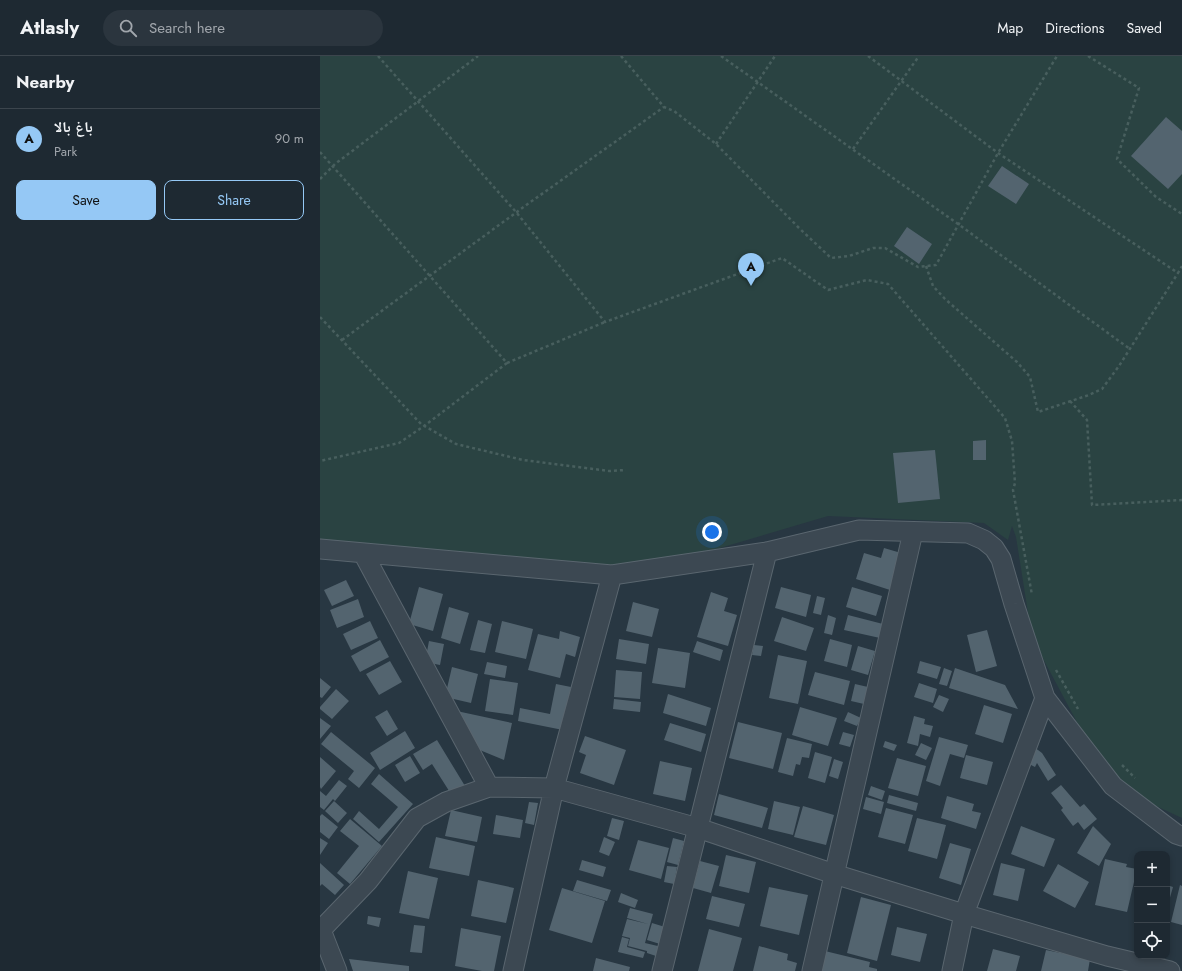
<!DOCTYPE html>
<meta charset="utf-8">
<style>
body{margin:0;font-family:Jost,"Noto Naskh Arabic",sans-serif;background:#2b353e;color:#f1f3f6}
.controls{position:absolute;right:12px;bottom:12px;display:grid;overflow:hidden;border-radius:8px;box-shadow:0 2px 6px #0003}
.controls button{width:36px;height:36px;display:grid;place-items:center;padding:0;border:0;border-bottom:1px solid #3c454d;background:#1e2932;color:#f1f3f6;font:20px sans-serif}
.you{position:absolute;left:392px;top:476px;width:14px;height:14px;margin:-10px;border:3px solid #fff;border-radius:50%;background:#1a73e8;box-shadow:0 0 0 6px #1a73e833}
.badge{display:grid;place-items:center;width:26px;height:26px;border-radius:50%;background:#95c8f5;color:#111;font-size:13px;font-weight:700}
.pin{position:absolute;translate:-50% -33px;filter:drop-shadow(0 1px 2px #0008)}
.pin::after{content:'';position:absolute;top:21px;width:14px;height:12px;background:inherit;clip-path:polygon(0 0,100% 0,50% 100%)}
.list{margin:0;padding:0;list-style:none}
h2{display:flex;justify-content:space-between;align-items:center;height:52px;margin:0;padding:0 16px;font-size:17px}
h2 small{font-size:13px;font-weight:400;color:#a1a6ac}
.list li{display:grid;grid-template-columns:26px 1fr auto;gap:12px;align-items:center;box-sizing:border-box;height:60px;padding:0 16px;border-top:1px solid #3c454d}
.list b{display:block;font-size:15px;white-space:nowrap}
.list p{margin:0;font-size:13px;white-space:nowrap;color:#a1a6ac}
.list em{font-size:13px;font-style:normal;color:#a1a6ac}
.actions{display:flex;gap:8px;padding:12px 16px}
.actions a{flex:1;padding:9px 0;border:1px solid #95c8f5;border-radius:8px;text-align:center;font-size:14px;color:#95c8f5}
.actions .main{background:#95c8f5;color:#111}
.icon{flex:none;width:22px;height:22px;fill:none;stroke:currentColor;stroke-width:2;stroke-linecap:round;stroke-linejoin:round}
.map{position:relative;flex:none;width:862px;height:915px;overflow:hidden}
header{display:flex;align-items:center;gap:24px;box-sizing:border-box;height:56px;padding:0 20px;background:#1e2932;border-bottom:1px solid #3c454d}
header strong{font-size:19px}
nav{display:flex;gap:22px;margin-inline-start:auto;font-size:14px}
.search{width:280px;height:36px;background:#2b353e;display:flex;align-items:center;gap:10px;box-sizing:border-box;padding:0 14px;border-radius:22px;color:#a1a6ac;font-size:15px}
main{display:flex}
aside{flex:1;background:#1e2932}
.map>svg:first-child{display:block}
.green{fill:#2a4342}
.building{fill:#53646f}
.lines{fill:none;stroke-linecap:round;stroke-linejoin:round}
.minor-casing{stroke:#5a666f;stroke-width:21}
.path{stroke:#485f5e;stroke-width:2.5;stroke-dasharray:3 3;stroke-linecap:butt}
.minor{stroke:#3c4852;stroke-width:19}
</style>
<header>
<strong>Atlasly</strong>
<div class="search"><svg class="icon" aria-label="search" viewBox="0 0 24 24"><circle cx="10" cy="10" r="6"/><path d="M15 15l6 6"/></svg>Search here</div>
<nav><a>Map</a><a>Directions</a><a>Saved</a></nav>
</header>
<main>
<aside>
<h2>Nearby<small></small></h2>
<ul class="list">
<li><span class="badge">A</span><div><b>باغ بالا</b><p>Park</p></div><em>90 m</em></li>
</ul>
<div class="actions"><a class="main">Save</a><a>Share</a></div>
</aside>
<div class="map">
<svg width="862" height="915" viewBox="0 0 862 915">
<rect width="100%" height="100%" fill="#283742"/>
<!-- green -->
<path class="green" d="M0,0H862V762L793,730L774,692L759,670L712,582L696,481L692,470L688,484L664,467L508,460L366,502L303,511L0,484Z"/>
<!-- building -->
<path class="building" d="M846,61L862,75V118L848,133L811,100Z
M682,110L709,128L696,148L668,130Z
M587,171L612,188L599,208L574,190Z
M666,384V404H653V385Z
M615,394L620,443L578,447L573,397Z
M564,492L581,497L570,534L536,523L544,497L561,502Z
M26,524L34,540L12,550L4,534Z
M99,531L123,538L113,575L89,568Z
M461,531L491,539L486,561L455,552Z
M532,531L562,540L556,560L526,551Z
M391,536L408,542L404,555L417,559L408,590L377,581Z
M497,540L505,542L501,559L493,557Z
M38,543L44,561L17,572L10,554Z
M313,546L339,553L332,581L306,575Z
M129,551L149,557L140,588L121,582Z
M508,559L516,562L512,579L504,577Z
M528,559L563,568L560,582L524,574Z
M462,561L494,572L486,595L454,585Z
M158,564L172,568L165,597L150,594Z
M50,565L58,582L31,594L23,578Z
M182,565L213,573L206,603L175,596Z
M667,574L677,610L656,616L647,579Z
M240,575L260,581L255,601L246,598L240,622L208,614L218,578L239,583Z
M299,583L329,588L326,608L296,603Z
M510,583L532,589L527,611L504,605Z
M60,584L69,601L40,616L31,600Z
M109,585L124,588L120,609L105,606Z
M377,585L403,594L400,605L373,596Z
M434,589L443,590L441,600L432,599Z
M538,590L555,595L548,619L531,614Z
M338,592L370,597L365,632L332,627Z
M458,599L487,605L478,648L449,642Z
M70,605L82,626L59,639L46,618Z
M600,605L621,611L617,623L597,617Z
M167,606L187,610L185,622L164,618Z
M132,611L158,618L151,647L125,641Z
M624,612L632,615L627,630L619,628Z
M635,612L685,629L698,653L629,632Z
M296,614L322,616L320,643L294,641Z
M495,616L530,625L524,649L488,639Z
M0,622L11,631L2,642L0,641Z
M170,623L198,627L193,659L165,655Z
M599,627L617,633L613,647L594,641Z
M236,628L251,631L243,674L198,665L200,652L230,658Z
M535,628L548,631L544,648L531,645Z
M16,633L29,645L12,663L0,653V651Z
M348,638L391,652L386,670L343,657Z
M619,639L629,643L623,656L613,651Z
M294,643L321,646L320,656L293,653Z
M664,649L692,658L683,687L655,678Z
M480,651L517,662L508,690L472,679Z
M67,654L78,673L67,680L55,661Z
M132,654L192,667L184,704L150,690Z
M528,656L541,662L537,670L524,665Z
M594,660L605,663L604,668L613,670L610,681L600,678L598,690L587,687Z
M0,662L11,670L0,683Z
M418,666L462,677L453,713L409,702Z
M350,667L386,678L381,696L344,684Z
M85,675L95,692L60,714L50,697Z
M11,676L55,712L39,732L28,723L34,715L1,688Z
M523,676L534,679L530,691L519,688Z
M265,680L306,694L294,729L260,717L266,699L259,696Z
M619,681L648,689L644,702L630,698L620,730L606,725Z
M467,682L492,688L489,702L482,701L480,709L476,708L473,720L458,716Z
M117,684L145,730L131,738L112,708L103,714L93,698Z
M565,685L577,689L574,695L563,691Z
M601,687L612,692L606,704L595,699Z
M714,691L722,697L736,719L728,725L717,707L715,711L707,707Z
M495,696L512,701L505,727L488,722Z
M646,699L673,706L667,729L640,722Z
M90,700L100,717L85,726L75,709Z
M0,701L16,715L1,733L0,731Z
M577,702L606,710L598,740L568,732Z
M514,703L523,706L518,723L509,720Z
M340,705L372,712L365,745L333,738Z
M59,718L93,748L59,786L33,763L39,755L59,773L78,751L51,728Z
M19,724L27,730L15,745L13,743L4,754L0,751V735L6,740Z
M741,729L760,751L764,748L777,763L764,774L758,766L753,770L741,754L743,752L731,737Z
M551,730L565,735L562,744L548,739Z
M399,738L448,752L442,772L394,759Z
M569,739L598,747L596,755L567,747Z
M627,740L654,748L652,755L661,757L656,773L621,762Z
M546,741L564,746L561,758L543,753Z
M14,745L27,757L18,767L5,755Z
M454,745L480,751L473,779L448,773Z
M209,746L218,747L214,769L205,767Z
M483,750L514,759L506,789L474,781Z
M566,752L593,759L585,788L558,781Z
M131,754L162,761L157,786L125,780Z
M2,758L18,771L9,783L0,776V760Z
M176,759L203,764L200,782L173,778Z
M292,762L304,765L299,784L287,780Z
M597,762L626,769L617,803L588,795Z
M30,763L62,790L30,828L17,817L39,790L20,775Z
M701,770L735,783L724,811L691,798Z
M773,770L791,788L779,810L757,797Z
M116,781L155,790L149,820L109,812Z
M284,781L295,786L289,800L279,796Z
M0,782L8,787L0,799Z
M353,782L364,785L358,809L347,806Z
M318,784L349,792L341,823L309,814Z
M630,787L651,793L641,829L619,822Z
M406,799L436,806L429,837L399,830Z
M785,803L807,808L806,811L817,813L807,856L775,849Z
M262,804L286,811L283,821L259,814Z
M380,805L399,810L391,837L373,832Z
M0,807L24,829L15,839L2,828L0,830Z
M681,807L705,813L698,845L673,839Z
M738,808L769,826L755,852L723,835Z
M347,810L357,811L354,828L344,826Z
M88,815L118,822L109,863L79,857Z
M158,824L194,832L186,867L151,860Z
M257,824L291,834L287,845L253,835Z
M847,829L853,831L849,845H847Z
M860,829L862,830V869L851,866Z
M449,831L488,839L479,879L440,870Z
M242,832L285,845L272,887L229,874Z
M301,837L318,844L315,852L298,846Z
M392,840L425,848L419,871L386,863Z
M541,841L571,849L557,905L527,897Z
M310,852L333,858L325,887L342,891L339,901L327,897V895L308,890L310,882L302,880L307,863L328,868L307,862Z
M48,860L61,862L59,871L47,868Z
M332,867L345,871L340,888L327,884Z
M94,869L105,870L102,897L90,896Z
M577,871L607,878L600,906L571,899Z
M141,872L181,880L174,915H162L135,910Z
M389,873L422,882L413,915H378Z
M302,881L309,883L307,891L325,896L323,902L298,896Z
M439,890L468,898L467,904L477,907L475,915H433Z
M673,893L700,900L696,915H667Z
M726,894L770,903L768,915H721Z
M505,895L550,906L549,911L557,913V915H500Z
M276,902L310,911L309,915H273Z
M29,903L89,910V915H33Z"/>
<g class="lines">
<defs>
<path id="minor" d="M0,493L292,519L447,496L539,474L648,477L664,484L674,492L681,503L694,548L725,642L793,730L856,778L862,780
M43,497L169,731
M1,874L17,915
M0,875L48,825L97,762L126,746L169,731L234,732L378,772L514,818L644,858L787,900L850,915
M193,915L234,732L292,519
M342,915L447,496
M492,915L593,476
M632,915L644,858L725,642"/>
</defs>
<!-- minor casing -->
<use href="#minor" class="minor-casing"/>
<!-- path -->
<path class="path" d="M58,0L196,156L285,266L462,202L508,234L547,224L568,228L685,362L692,385L695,427L693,434L712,539
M301,0L344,51L354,55L396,88L479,172L511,202L529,200L553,192H565L598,211L616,209L678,97L737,0
M401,0L638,168L810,293
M548,0L678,97L858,217L862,210
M768,0L819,32L797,103L836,141L862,158
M396,88L455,0
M533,93L599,0
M0,96L187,307L104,370L79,387L0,405
M0,123L15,108L158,0
M606,210L613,230L625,243L697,306L710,321L718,356L769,339L782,333L799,310L858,217
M0,261L101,368L136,388L203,404L289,415L306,414
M22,284L205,150L344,51
M187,307L285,266
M750,345L767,364L772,449L862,444
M736,614L758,653
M802,709L815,722"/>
<!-- minor -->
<use href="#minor" class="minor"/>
</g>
</svg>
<div class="controls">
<button>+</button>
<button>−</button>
<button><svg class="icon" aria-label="locate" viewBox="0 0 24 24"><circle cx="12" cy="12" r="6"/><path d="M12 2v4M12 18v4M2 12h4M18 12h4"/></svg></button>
</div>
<div class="you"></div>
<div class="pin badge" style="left:431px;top:230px">A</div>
</div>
</main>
